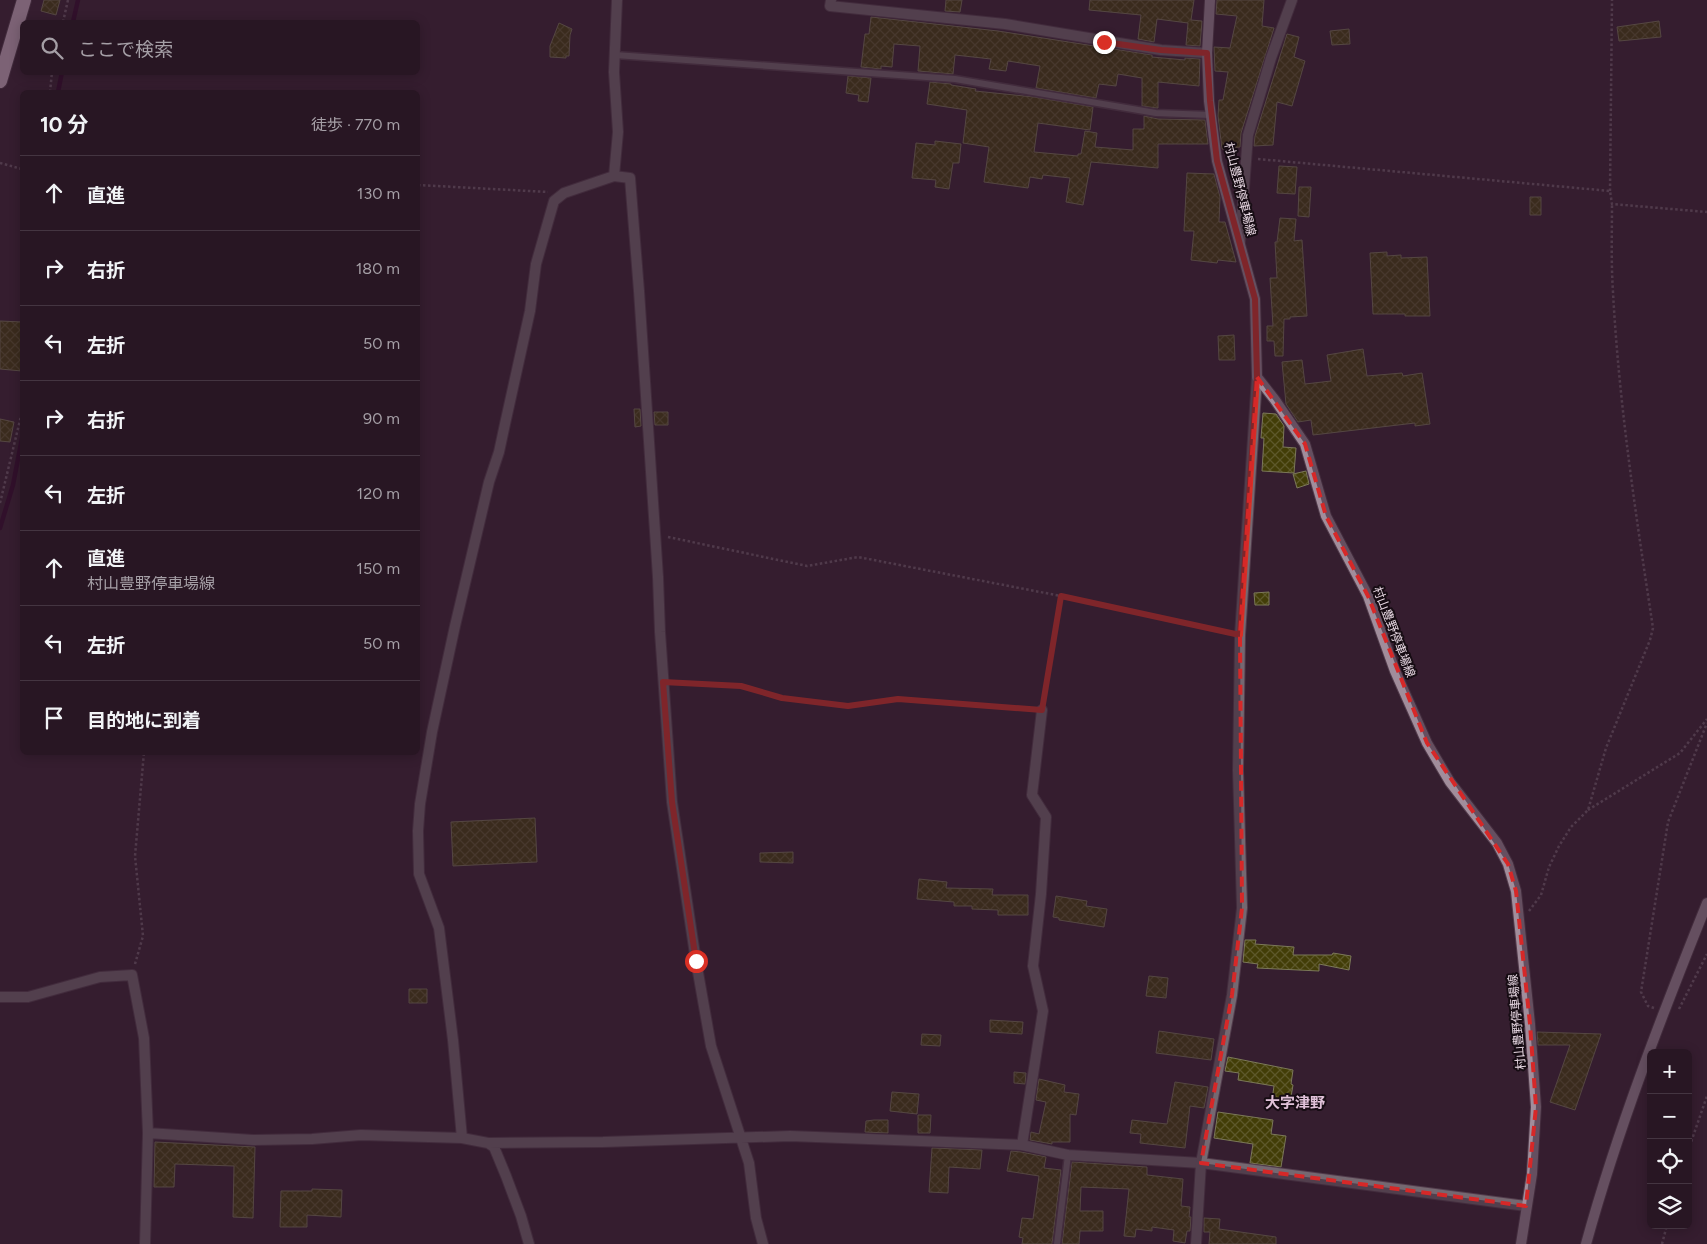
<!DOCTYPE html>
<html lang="ja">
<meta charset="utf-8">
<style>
body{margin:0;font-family:Figtree,"Noto Sans JP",sans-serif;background:#342330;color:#f1f3f6}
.controls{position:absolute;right:15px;bottom:15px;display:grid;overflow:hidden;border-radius:8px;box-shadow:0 2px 12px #0003}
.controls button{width:45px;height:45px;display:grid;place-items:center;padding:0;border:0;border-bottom:1px solid #443541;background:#281623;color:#f1f3f6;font:25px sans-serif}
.stop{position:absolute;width:15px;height:15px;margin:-11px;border:4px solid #d93025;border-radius:50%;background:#fff}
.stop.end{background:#d93025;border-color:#fff;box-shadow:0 1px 5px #0008}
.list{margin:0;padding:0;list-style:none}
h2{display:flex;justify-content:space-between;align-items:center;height:65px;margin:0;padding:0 20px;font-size:21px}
h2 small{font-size:16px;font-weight:400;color:#a59fa6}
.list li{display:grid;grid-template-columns:32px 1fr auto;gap:15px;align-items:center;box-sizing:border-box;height:75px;padding:0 20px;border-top:1px solid #443541}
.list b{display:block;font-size:19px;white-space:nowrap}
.list p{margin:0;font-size:16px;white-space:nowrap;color:#a59fa6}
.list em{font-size:16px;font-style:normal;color:#a59fa6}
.icon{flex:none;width:28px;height:28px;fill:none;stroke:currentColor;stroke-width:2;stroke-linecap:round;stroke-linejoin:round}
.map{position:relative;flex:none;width:1707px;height:1244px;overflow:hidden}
.search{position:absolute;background:#281623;box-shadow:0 2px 12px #0003;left:20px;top:20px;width:400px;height:55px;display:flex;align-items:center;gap:12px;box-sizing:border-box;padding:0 18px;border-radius:8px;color:#a59fa6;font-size:19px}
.panel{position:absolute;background:#281623;box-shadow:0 2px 12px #0003;left:20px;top:90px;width:400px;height:665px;border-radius:8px}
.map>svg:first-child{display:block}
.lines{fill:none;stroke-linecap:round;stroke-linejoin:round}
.stream{stroke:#2e0226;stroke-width:4.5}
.building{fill:url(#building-cross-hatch);stroke:#7b7859}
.service-casing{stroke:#523c4c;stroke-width:9}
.minor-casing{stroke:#523c4c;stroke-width:12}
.tertiary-casing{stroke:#523c4c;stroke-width:12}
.secondary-casing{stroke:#523c4c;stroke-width:12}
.trunk-casing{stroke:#523c4c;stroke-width:16}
.path{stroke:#725e6d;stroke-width:2.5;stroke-dasharray:2.5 2.5;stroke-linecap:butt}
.service{stroke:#756871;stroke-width:6}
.minor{stroke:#756871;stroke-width:10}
.tertiary{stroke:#756871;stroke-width:10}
.secondary{stroke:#a18d9b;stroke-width:10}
.trunk{stroke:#d3b6cb;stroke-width:14}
.route{stroke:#d93025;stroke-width:6}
.marked{fill:none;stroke:#d62828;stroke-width:4;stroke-dasharray:10 6;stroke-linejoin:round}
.labels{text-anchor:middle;stroke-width:4;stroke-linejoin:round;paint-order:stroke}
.street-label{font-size:12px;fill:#e9d9e4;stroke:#160c13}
.quarter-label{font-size:15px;font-weight:bold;fill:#e0c1d8;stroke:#160c13}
</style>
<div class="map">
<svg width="1707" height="1244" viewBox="0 0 1707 1244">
<defs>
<pattern id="building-cross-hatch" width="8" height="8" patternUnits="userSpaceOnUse" patternTransform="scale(1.25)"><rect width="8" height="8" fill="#423d07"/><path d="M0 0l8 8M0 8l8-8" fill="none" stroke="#5d582b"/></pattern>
</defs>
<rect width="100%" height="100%" fill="#351e2f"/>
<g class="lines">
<!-- stream -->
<path class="stream" d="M73,22L78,0
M58,92L62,72
M0,528L13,485L22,438"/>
</g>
<!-- building -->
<path class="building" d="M44,0H60L56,15L41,11Z
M946,0H962L960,12L945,11Z
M1090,0H1194L1191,20L1202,21L1200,46L1186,45L1188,23L1157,19L1154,42L1138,39L1141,15L1089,10Z
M1217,0H1264L1262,26L1274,28L1241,133L1240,147L1222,149L1218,116L1219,100H1223L1228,72L1215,71L1214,47L1230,48L1237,16L1216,14Z
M871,17L998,31L1152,55V57L1185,60V58L1200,59L1199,86L1158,82V108H1157L1142,106V78L1118,74L1116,86L1099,84L1096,98L1036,88L1040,66L1008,61L1006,71L989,69L991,59L955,55L953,74L918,71L920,46L894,44L892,67L881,66V69L861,67L865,34H869Z
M1659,21L1661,37L1619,41L1617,27Z
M559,23L572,29L570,35L569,56H566V58L550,57V46Z
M1349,29L1350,44L1332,45L1330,31Z
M1287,34L1299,37L1294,57L1305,61L1292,106L1277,102L1273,145L1254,146L1255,136Z
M848,76L871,78L868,102L858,101L859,95L846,93Z
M930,82L951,84V85L976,89L975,91L1034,97L1093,107L1090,130L1038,123L1034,152L1078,156V154H1081L1085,131L1097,133L1095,147L1133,150V129H1144V116L1158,119L1205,120L1208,144H1158V168L1091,162L1083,205L1066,202L1070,178L1043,175L1042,179L1030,177L1028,188L984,182L989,147L963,143L967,110L927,104Z
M935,141L961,144L959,163H953L949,189L935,187L936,180L912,178L916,143L935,145Z
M1279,166L1297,167L1295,194L1277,193Z
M1187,173L1214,174L1220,197L1219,222H1225L1236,262L1218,260L1217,263L1191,260L1194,231H1184Z
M1299,187H1311L1309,217L1298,216Z
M1530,197H1541V215H1530Z
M1280,218L1296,219L1294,241L1302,240L1307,316L1290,317V319H1284L1283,356H1275L1274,341H1267V326H1273L1270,278H1277L1275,242H1277Z
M1387,252V256L1401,255V258L1427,257L1430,316H1405V314H1373L1370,253Z
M0,321L22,322V371L0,369Z
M1234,335L1235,360H1219L1218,336Z
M1363,349L1367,376L1402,373L1403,376L1422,373L1430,424L1415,426V423L1313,435L1311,420L1298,422L1286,404L1282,362L1302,360L1305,384L1331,381L1327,355Z
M634,409H640L641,426L635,427Z
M654,412H668V425H655Z
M1263,413L1276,414L1284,426L1283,447L1296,448L1294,473L1262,471L1264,438H1261Z
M0,419L14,422L10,442L0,441Z
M1306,471L1309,484L1297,488L1293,474Z
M1269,592V605H1255L1254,593Z
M535,818L537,862L453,866L451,822Z
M793,852V863L760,862V853Z
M919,879L947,882L946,888L993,889L992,895H1028V915H998V910L972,909V906H954V902L917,899Z
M1056,896L1087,901L1086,906L1107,909L1104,927L1059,920V918L1053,917Z
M1245,940H1256L1255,944L1294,947L1293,955H1332L1333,953L1351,956L1349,970L1319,964V971L1257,968L1258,964L1243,962Z
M1149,976L1168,978L1166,998L1146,996Z
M409,989H427V1003H409Z
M990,1020L1023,1022L1022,1034L990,1032Z
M1159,1031L1214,1039L1211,1060L1156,1053Z
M1537,1032L1601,1034L1575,1110L1550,1102L1570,1045H1538Z
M922,1034L941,1035L940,1046L921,1045Z
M1228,1057L1293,1070L1291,1084L1293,1085L1290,1103L1272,1100L1274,1086L1238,1080L1239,1073L1225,1071Z
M1014,1072L1026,1073L1025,1084L1014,1083Z
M1039,1079L1065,1085L1064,1092L1079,1094L1076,1115L1070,1114V1142H1052V1144L1030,1140L1031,1132L1039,1134L1046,1102L1036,1100Z
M1175,1082L1208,1087L1204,1108L1190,1106L1185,1148L1140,1143L1141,1134L1130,1133L1132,1120L1167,1124Z
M892,1092L919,1094L917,1114L890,1111Z
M1218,1112L1273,1120L1271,1134L1286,1136L1281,1167L1250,1163L1253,1144L1214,1138Z
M918,1115H931L930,1133H918Z
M874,1120H888V1133L865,1132L866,1121Z
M155,1142L255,1147L253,1218L233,1217L234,1166L175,1164L174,1187H154Z
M932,1148L982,1150L980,1169L949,1167L948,1193L929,1192Z
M1011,1151L1021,1152L1046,1157L1044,1168L1061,1170L1052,1244H1022L1023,1238L1019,1237L1022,1218L1033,1219L1039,1176L1007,1171Z
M1072,1162L1147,1167V1175L1183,1179L1181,1206L1190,1207L1189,1217H1191L1190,1231H1187L1185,1243L1173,1241L1174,1230L1152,1227V1231L1136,1229L1135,1237L1124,1236L1129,1189L1081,1187L1080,1211H1103V1231H1080L1079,1244H1062Z
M312,1189L342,1190L341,1217L307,1215V1227H280L281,1191H312Z
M1204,1218L1220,1219L1219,1229L1276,1237V1244H1209L1210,1232H1204Z"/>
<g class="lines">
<defs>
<path id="service" d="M615,55L955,79L1156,113L1211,115
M1057,1244L1068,1155"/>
<path id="minor" d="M831,0L830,6L1005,24L1161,50L1207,53
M614,176L618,132L614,72L617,0
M1240,241L1248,135L1271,58L1292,0
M0,997H28L100,977L132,975L144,1038L148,1133L145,1244
M148,1133L253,1140L312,1139L361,1135L462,1138L488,1143L603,1142L790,1136L1022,1145L1068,1155L1201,1163L1526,1206
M462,1138L453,1040L439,928L419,874L418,831L420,804L432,732L455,626L489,482L499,452L505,424L530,311L536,264L554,201L564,193L614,176L630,178L639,291L658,577L660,632L672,802L696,961L711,1046L749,1163L756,1218L763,1244
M488,1143L494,1147L506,1176L521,1216L529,1244
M1022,1145L1043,1011L1033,966L1041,894L1046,817L1032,795L1042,710"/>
<path id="tertiary" d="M1196,1244L1201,1163L1232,995L1242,908L1238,770L1240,635L1257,377"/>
<path id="secondary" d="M1210,0L1207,53L1209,101L1217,161L1255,299L1257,377L1275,400L1305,444L1326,516L1368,596L1395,671L1427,743L1450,782L1497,843L1508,864L1516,891L1530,1024L1536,1107L1532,1174L1521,1244
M1586,1244C1618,1128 1662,1015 1707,903"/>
<path id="trunk" d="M0,81L24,0"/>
</defs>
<!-- service casing -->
<use href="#service" class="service-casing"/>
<!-- minor casing -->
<use href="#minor" class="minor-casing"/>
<!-- tertiary casing -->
<use href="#tertiary" class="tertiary-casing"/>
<!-- secondary casing -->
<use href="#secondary" class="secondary-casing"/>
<!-- trunk casing -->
<use href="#trunk" class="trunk-casing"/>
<!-- path -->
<path class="path" d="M63,22L68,0
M50,92L52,72
M1258,159L1610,191L1612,204L1707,212
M0,163L22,169
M418,185L548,192
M1610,191L1612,0
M0,503L22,412
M668,537L807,566L858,557L1061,596L1229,632
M674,683L741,686L782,698L848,706L899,699L1031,709
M1044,698L1061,596
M1588,810L1680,753L1707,719
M1529,911L1541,895L1549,867L1559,846L1571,827L1588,810L1606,748L1650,640L1653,628C1636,516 1619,405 1613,292C1611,262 1612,233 1612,204
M135,964L143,936L135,856L144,752
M1654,1008L1648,1006L1641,992L1668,822L1707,723
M1679,1009L1707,954
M1688,1151L1707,1096
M1662,1244L1667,1225"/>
<!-- service -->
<use href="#service" class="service"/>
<!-- minor -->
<use href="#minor" class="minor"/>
<!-- tertiary -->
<use href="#tertiary" class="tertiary"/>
<!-- secondary -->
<use href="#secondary" class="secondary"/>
<!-- trunk -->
<use href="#trunk" class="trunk"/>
</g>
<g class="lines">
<!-- route -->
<path class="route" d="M696,961L672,802L663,682L741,686L782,698L848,706L898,699L1042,710L1061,596L1240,635L1257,377L1255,299L1217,161L1210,101L1207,53L1161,50L1104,42"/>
</g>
<!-- marked area -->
<path d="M0 0H1707V1244H0ZM1257,377L1305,444L1326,516L1368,596L1427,743L1508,864L1516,891L1530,1024L1536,1107L1526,1206L1201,1163L1232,995L1242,908L1240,635Z" fill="#351e2f" fill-opacity=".55" fill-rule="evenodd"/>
<path class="marked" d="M1257,377L1305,444L1326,516L1368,596L1427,743L1508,864L1516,891L1530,1024L1536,1107L1526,1206L1201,1163L1232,995L1242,908L1240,635Z"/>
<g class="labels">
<!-- street labels -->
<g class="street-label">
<text transform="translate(1240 189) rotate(76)" y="4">村山豊野停車場線</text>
<text transform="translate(1394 632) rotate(69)" y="4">村山豊野停車場線</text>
<text transform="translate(1517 1022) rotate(-95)" y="4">村山豊野停車場線</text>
</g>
<!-- quarter labels -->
<g class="quarter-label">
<text x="1295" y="1108">大字津野</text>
</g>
</g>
</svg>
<div class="controls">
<button>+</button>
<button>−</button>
<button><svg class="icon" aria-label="locate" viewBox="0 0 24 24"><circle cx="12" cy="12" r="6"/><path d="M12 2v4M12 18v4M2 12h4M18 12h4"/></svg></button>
<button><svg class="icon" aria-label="layers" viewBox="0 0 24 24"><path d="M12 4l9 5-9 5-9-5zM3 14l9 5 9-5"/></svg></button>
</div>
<div class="stop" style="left:696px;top:961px"></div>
<div class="stop end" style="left:1104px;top:42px"></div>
<div class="search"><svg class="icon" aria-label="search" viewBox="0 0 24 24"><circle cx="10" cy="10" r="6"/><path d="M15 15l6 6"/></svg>ここで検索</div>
<section class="panel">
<h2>10 分<small>徒歩 · 770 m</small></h2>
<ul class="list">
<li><svg class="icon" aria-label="ahead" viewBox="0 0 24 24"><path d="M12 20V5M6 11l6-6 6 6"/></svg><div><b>直進</b></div><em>130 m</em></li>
<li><svg class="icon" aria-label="right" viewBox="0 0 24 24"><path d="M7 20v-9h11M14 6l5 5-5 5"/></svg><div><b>右折</b></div><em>180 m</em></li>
<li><svg class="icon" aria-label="left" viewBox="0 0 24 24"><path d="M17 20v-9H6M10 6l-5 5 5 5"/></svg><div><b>左折</b></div><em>50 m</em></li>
<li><svg class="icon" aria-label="right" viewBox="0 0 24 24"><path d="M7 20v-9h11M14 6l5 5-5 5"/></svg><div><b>右折</b></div><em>90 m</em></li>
<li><svg class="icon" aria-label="left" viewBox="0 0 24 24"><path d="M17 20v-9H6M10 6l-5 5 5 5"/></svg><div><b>左折</b></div><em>120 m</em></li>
<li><svg class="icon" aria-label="ahead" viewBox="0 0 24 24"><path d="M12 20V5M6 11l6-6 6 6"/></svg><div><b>直進</b><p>村山豊野停車場線</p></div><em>150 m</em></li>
<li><svg class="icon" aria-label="left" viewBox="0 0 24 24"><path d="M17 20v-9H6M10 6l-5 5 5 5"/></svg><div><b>左折</b></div><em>50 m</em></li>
<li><svg class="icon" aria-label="arrive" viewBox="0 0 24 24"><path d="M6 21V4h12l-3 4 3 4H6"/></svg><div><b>目的地に到着</b></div></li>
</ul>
</section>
</div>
